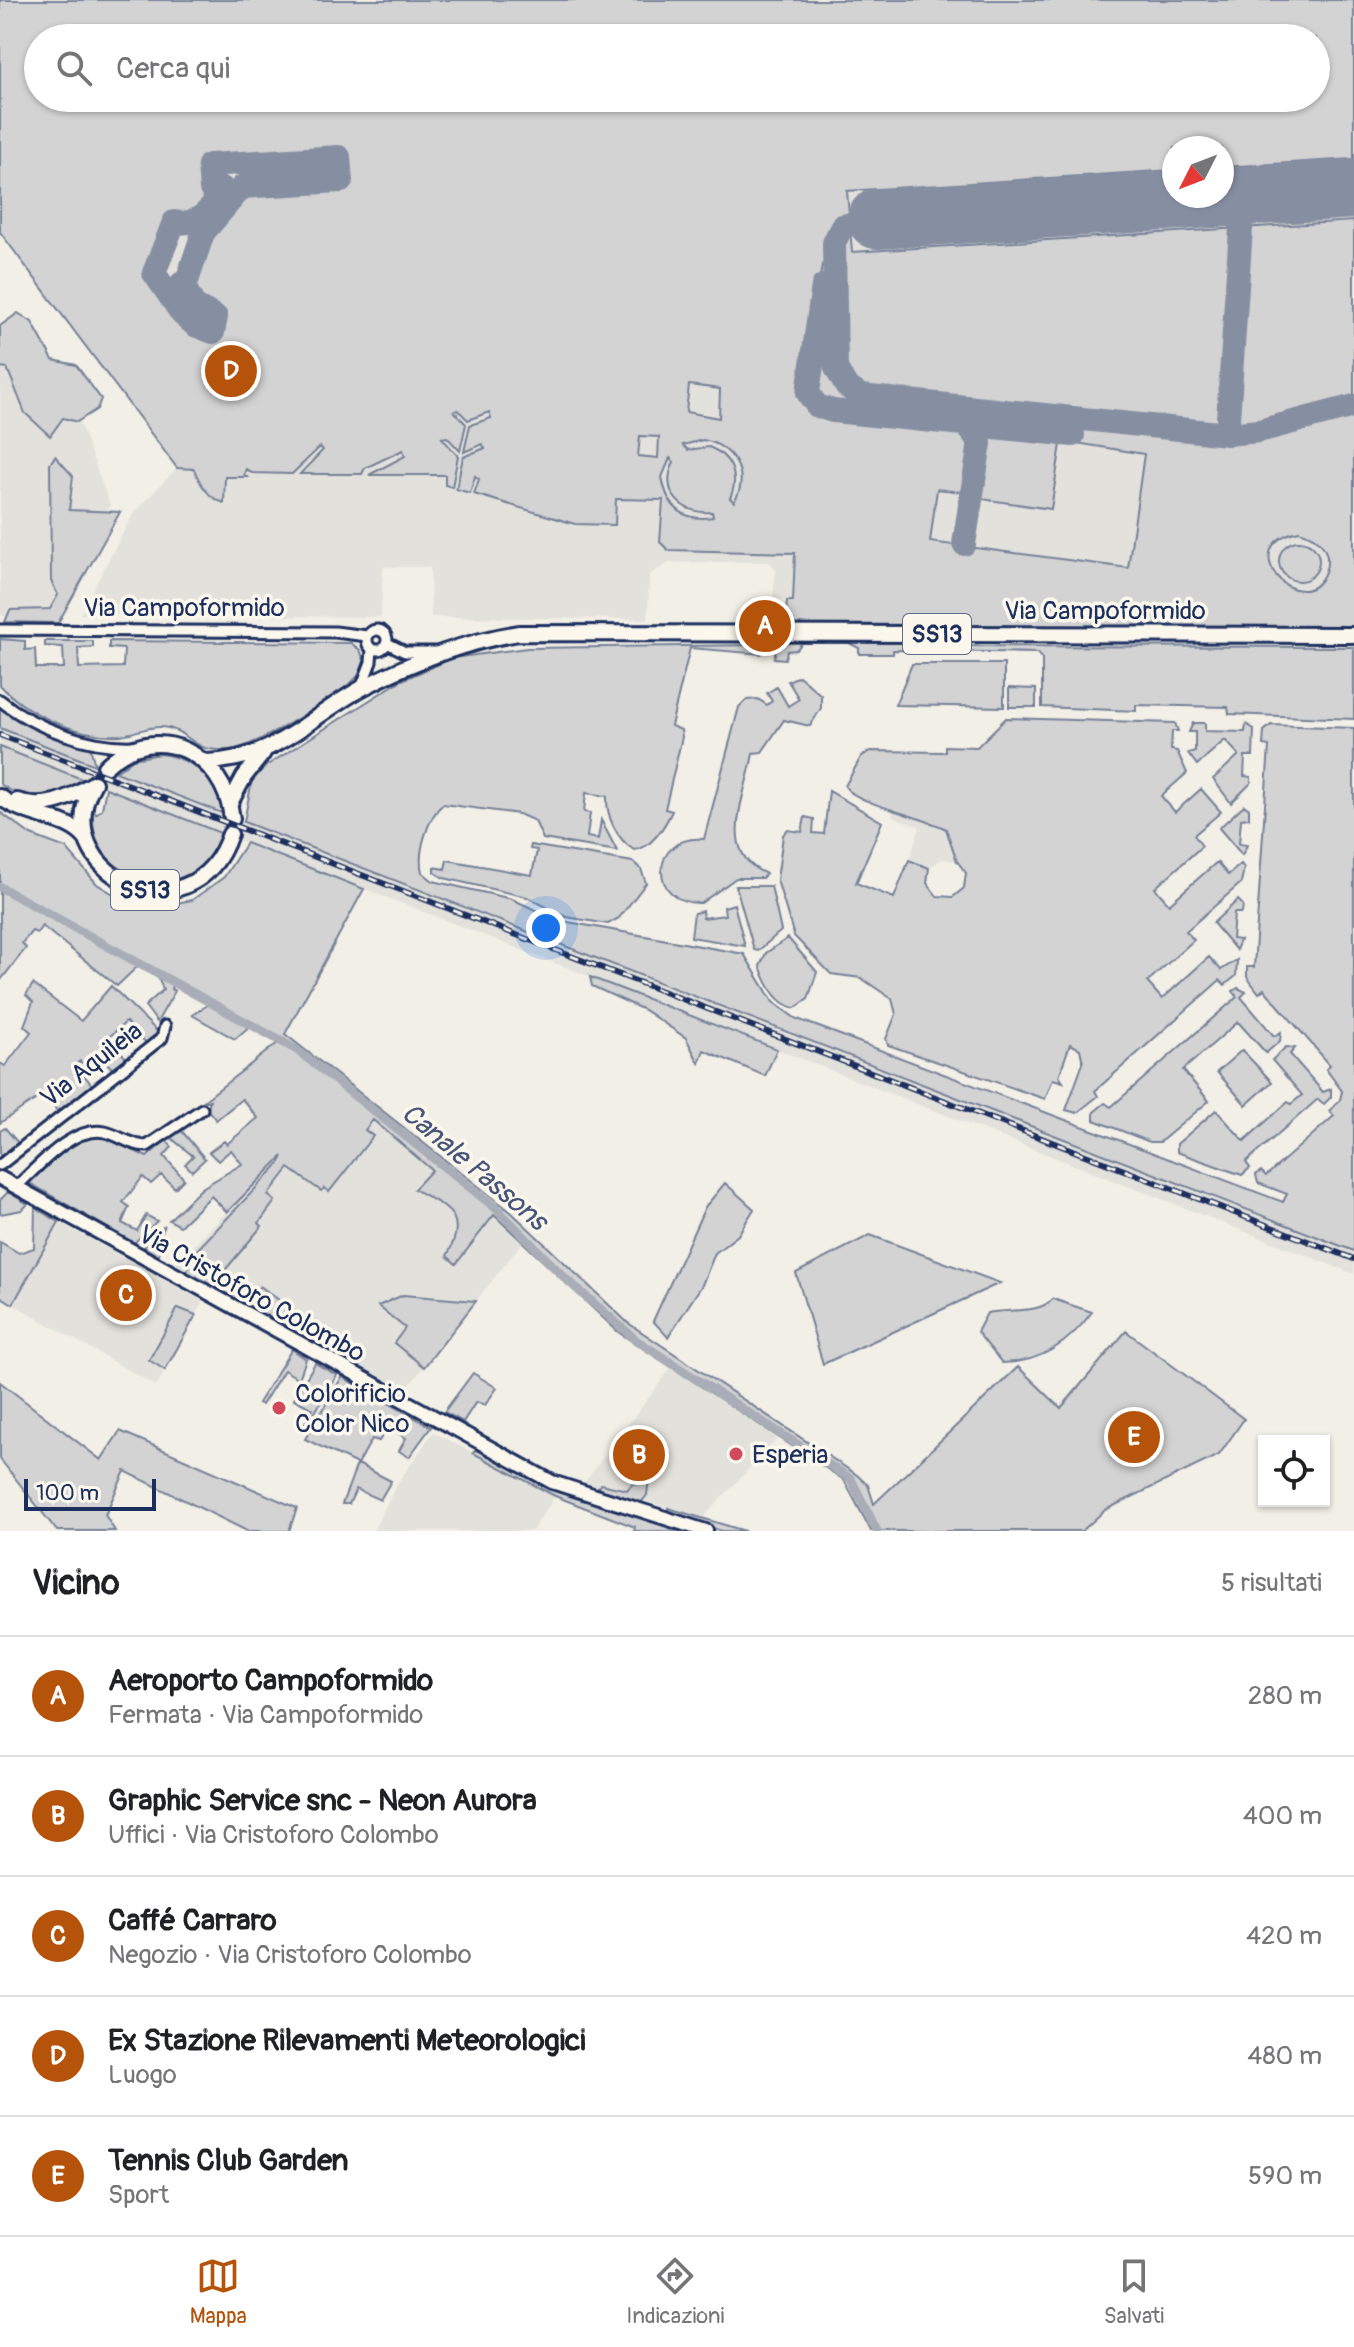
<!DOCTYPE html>
<html lang="it">
<meta charset="utf-8">
<style>
body{margin:0;font-family:Pangolin,sans-serif;background:#f6f6f6;color:#202124}
.controls{position:absolute;right:24px;bottom:24px;display:grid;overflow:hidden;border-radius:0px;box-shadow:0 2px 6px #0004}
.controls button{width:72px;height:72px;display:grid;place-items:center;padding:0;border:0;border-bottom:2px solid #e0e0e0;background:#fff;color:#202124;font:40px sans-serif}
.compass{position:absolute;left:1162px;top:136px;width:72px;height:72px;border-radius:50%;background:#fff;box-shadow:0 2px 6px #0004;rotate:228deg}
.scale{position:absolute;left:24px;bottom:20px;width:132px;box-sizing:border-box;padding-left:8px;border:4px solid #1b2f5e;border-top:0;font-size:22px;line-height:28px;white-space:nowrap;color:#1b2f5e;-webkit-text-stroke:6px #fbf7ec;paint-order:stroke}
.you{position:absolute;left:546px;top:928px;width:28px;height:28px;margin:-20px;border:6px solid #fff;border-radius:50%;background:#1a73e8;box-shadow:0 0 0 12px #1a73e833}
.badge{display:grid;place-items:center;width:52px;height:52px;border-radius:50%;background:#b45309;color:#fff;font-size:26px;font-weight:700}
.pin{position:absolute;translate:-50% -50%;border:4px solid #fff;box-shadow:0 2px 8px #0006}
.list{margin:0;padding:0;list-style:none}
h2{display:flex;justify-content:space-between;align-items:center;height:104px;margin:0;padding:0 32px;font-size:34px}
h2 small{font-size:26px;font-weight:400;color:#757577}
.list li{display:grid;grid-template-columns:52px 1fr auto;gap:24px;align-items:center;box-sizing:border-box;height:120px;padding:0 32px;border-top:2px solid #e0e0e0}
.list b{display:block;font-size:30px;white-space:nowrap}
.list p{margin:0;font-size:26px;white-space:nowrap;color:#757577}
.list em{font-size:26px;font-style:normal;color:#757577}
.icon{flex:none;width:44px;height:44px;fill:none;stroke:currentColor;stroke-width:2;stroke-linecap:round;stroke-linejoin:round}
.map{position:relative;flex:none;width:1354px;height:1531px;overflow:hidden}
.search{position:absolute;background:#fff;box-shadow:0 2px 6px #0004;left:24px;right:24px;top:24px;height:88px;display:flex;align-items:center;gap:20px;box-sizing:border-box;padding:0 28px;border-radius:44px;color:#757577;font-size:30px}
.sheet{height:704px;background:#fff}
nav{display:flex;justify-content:space-around;align-items:center;box-sizing:border-box;height:112px;border-top:2px solid #e0e0e0;background:#fff;font-size:22px;color:#757577}
nav a{display:grid;justify-items:center;gap:4px}
nav .on{color:#b45309}
.map>svg:first-child{display:block}
.built{fill:#e2e1dc;fill-rule:evenodd}
.green{fill:#d2d3d2;stroke:#768198;stroke-width:2;fill-rule:evenodd}
.lines{fill:none;stroke-linecap:round;stroke-linejoin:round}
.canal{stroke:#a9adb7;stroke-width:9}
.taxiway{stroke:#868fa2;stroke-width:24}
.runway{stroke:#868fa2;stroke-width:60}
.minor-casing{stroke:#1b2f5e;stroke-width:15}
.secondary-casing{stroke:#1b2f5e;stroke-width:18}
.primary-casing{stroke:#1b2f5e;stroke-width:20}
.minor{stroke:#fbf7ec;stroke-width:9}
.secondary{stroke:#fbf7ec;stroke-width:12}
.primary{stroke:#fbf7ec;stroke-width:14}
.rail-casing{stroke:#1b2f5e;stroke-width:6}
.rail{stroke:#fbf7ec;stroke-width:3;stroke-dasharray:9;stroke-linecap:butt}
.poi-dot{fill:#d1495b;stroke:#fbf7ec;stroke-width:3}
.labels{text-anchor:middle;stroke-width:7;stroke-linejoin:round;paint-order:stroke}
.shield{fill:#fbf7ec;stroke:#5e6b89;stroke-width:2}
.shield-label{font-size:24px;font-weight:bold;fill:#1b2f5e}
.street-label{font-size:26px;fill:#1b2f5e;stroke:#fbf7ec}
.poi-label{font-size:26px;fill:#1b2f5e;stroke:#fbf7ec;text-anchor:start}
.water-label{font-size:28px;font-style:italic;fill:#465579;stroke:#fbf7ec}
</style>
<div class="map">
<svg width="1354" height="1531" viewBox="0 0 1354 1531">
<rect width="100%" height="100%" fill="#f2efe6"/>
<filter id="ink" filterUnits="userSpaceOnUse"><feTurbulence type="fractalNoise" baseFrequency=".0125" numOctaves="2"/><feDisplacementMap in="SourceGraphic" scale="16" xChannelSelector="R" yChannelSelector="G"/><feConvolveMatrix kernelMatrix="1 2 1 2 8 2 1 2 1" color-interpolation-filters="sRGB"/></filter>
<g filter="url(#ink)">
<!-- built -->
<path class="built" d="M0,0H1354V614L1150,613L793,602L773,598L776,571L770,562H702L668,563L649,575L648,619L431,617L430,567H383L381,617L80,614L133,514L177,468L0,232ZM38,38H1316V98H38ZM1174,148H1222V196H1174Z
M0,343L73,405L110,505L62,616H0Z
M0,728L1354,1251V1274L0,747Z
M895,808L946,829L957,861L942,859L929,868L909,860L920,827L892,816Z
M341,1094L493,1215L522,1243L403,1393L174,1266Z
M59,1222L203,1301L156,1386L13,1304Z
M671,1368L778,1438L703,1518L584,1483Z
M433,1432L555,1496L532,1531H373L397,1484Z"/>
<!-- green -->
<path class="green" d="M0,0H1354V159L1222,167V148H1174V170L847,191L852,252L1354,221V626L1157,627L1154,614H1146L1145,627L785,625L787,601H793L795,553L668,550L660,542L663,500L616,499L615,525L575,524L474,494L479,479L475,476L470,493L456,489L463,457L485,448L482,444L464,452L470,425L491,418L489,412L468,420L458,410L454,411L466,424L460,451L447,437L442,438L458,456L452,487L445,485V475H369L405,456L403,450L365,468L362,474H300L323,450L320,447L292,474L252,473L246,469L244,474L247,477H225L224,503C208,498 200,484 194,469L177,468L0,232ZM38,38H1316V98H38ZM339,157L340,181L242,187L203,233L186,283H182L194,305L216,317L212,332L195,325L182,314L154,273L174,222C198,226 207,212 222,195V188H211L209,165ZM822,265L830,269L814,386L818,398L830,404L1077,431L1076,443L1144,454L1128,568L930,542L937,489L969,493L977,437L967,429L814,414L801,395ZM689,385L720,389L719,418L686,412ZM640,436L659,437L658,458L638,456ZM703,440C733,446 751,474 734,502L730,498C740,476 731,456 709,447L688,450L683,445ZM670,458L674,462C659,492 682,515 712,512L713,517C683,522 667,507 662,477ZM1299,531C1318,536 1333,551 1325,572C1303,625 1229,546 1299,531Z
M18,313L32,322L53,360L76,365L101,399L97,409L77,422L63,418L50,436L25,413L7,368L0,367V326Z
M988,432L1056,439L1061,444L1051,509L975,498L983,436Z
M55,456L73,476L69,510L120,512L58,623L5,622L10,610L50,609L58,595L51,581L50,464Z
M1279 561a20 20 0 1 1 40 0a20 20 0 1 1-40 0Z
M0,639L25,641V650L35,649L36,668H64L63,647L45,646V641H93V647L78,648L79,668L123,667L124,649L109,648V641L351,643L360,650L365,662C362,668 360,674 356,678C338,696 260,744 235,749C228,751 212,750 205,748C190,743 181,728 162,727C148,726 135,733 121,735C80,738 27,715 0,685Z
M799,641L908,642L913,646L1354,647V719L1229,714L1228,707L1136,705V711L1042,707V659L1037,653L893,650V654H859V648L849,643H802L796,650L787,651L785,659L774,658L777,645Z
M759,645L761,654L690,648L671,726L681,730L682,737L665,809L672,811C665,826 651,849 634,850C616,839 606,815 607,796L586,793L584,812L590,813L587,837L598,839L601,820L617,851L543,839L535,821L519,814L443,804C428,817 417,852 422,872L433,881L512,899L557,920L744,954L773,1002L795,1018L1283,1202L1287,1194L1258,1183L1256,1175L1261,1171L1266,1176L1334,1116L1330,1111L1340,1100L1342,1091L1326,1069L1330,1065L1264,989L1259,993L1247,977V967H1254L1269,746L1263,745L1264,731L1271,725L1354,728V1251L244,822L252,780L266,766L400,681L453,658L527,648Z
M912,664H1004V707L895,705Z
M799,676L821,695V708L810,726L784,720L762,752L753,753C747,794 715,852 766,874L762,878H736L701,903C648,905 649,834 704,839L739,707L746,700L758,699L767,705L772,701L767,693L777,687L788,706L799,699L788,681Z
M1009,688L1036,689V707H1009Z
M0,708L30,725L90,747L95,765L0,728Z
M1006,718L1175,723L1178,731H1172L1171,750L1177,751L1187,773L1161,796L1175,812L1201,789L1221,812L1194,835L1202,846L1155,888L1169,904L1217,862L1228,875L1241,864L1244,868L1241,883L1186,931L1194,940L1147,982L1162,999L1209,957L1221,970L1237,960L1236,976L1225,985L1220,980L1095,1091L1098,1096L1077,1113L1066,1110L1083,1063L1080,1049L1070,1044L1059,1076L1063,1082L1053,1079L1045,1099L888,1045L886,1039L896,1014L892,999L861,978L831,974L794,936L777,880L783,835L787,830L802,832L805,817L814,819L813,833L824,834L829,791L882,822L856,883L894,898L909,860L929,868L927,883L937,896L953,897L964,888L966,873L957,861L946,829C924,817 853,803 845,786L861,757L870,751L945,752V746L977,747Z
M1193,723H1205V731L1245,732L1246,724L1254,729L1253,756H1245L1244,776L1251,777V783L1231,803L1213,779L1239,755L1225,740L1197,765L1188,753L1195,751V732H1189Z
M0,747L82,779C58,798 27,804 0,784Z
M160,754C196,759 217,779 224,814L116,772L133,759Z
M106,788L223,834C217,844 212,858 204,867C200,871 193,874 188,877C139,902 88,861 93,808L96,814L102,809Z
M1244,805L1249,809V818L1241,819L1239,844L1247,845L1242,855L1219,828Z
M0,812L31,835L66,848L97,884L125,901L160,906L192,900L224,877L246,843L364,889L285,1034L511,1212L628,1323L857,1475L868,1485L874,1504L1018,1367L1061,1408L1126,1331L1244,1419L1219,1455L1105,1510L1082,1531H871L844,1480L618,1332L494,1215L456,1264L447,1256C469,1214 448,1209 414,1189L432,1170L373,1120L365,1130L373,1136L329,1192L324,1188L321,1191L289,1168L268,1195L275,1201L259,1223L262,1226L221,1275L228,1281L219,1291L187,1273L191,1256L279,1164L283,1156L227,1212L211,1196L180,1226L169,1220L202,1188L242,1164L231,1150L218,1161L209,1152L224,1141L227,1144L258,1118L242,1099L216,1120L208,1110L210,1100L201,1103L279,1042L250,1026L235,1039L192,1015L209,1004L173,984L171,989L175,991L157,1022L145,1006L163,990L158,976L138,966L117,986L42,926L37,933L32,931L22,943L26,948L0,981Z
M531,845L633,862L641,869L646,883L619,918L608,924L566,917L527,897L444,878L434,872V867L445,869L447,860L532,875L537,850L530,849Z
M736,886H771L781,931L758,951L754,950Z
M1238,900L1243,905L1242,913H1234L1232,939L1240,940L1236,950L1213,923Z
M734,904L745,946L691,937L694,913L702,911L703,918L725,915L724,907Z
M788,938L817,972L808,999L795,1008C776,1005 766,983 760,966L766,953Z
M590,977L777,1049L765,1076L704,1050L699,1063L686,1038L644,1010L592,986Z
M33,984L81,1021L111,986L159,1033L146,1043L126,1022L109,1037L126,1058L112,1069L99,1053L84,1065L80,1061L72,1067L77,1073L80,1070L92,1085L58,1112L44,1094L0,1123V1063L5,1066L31,1032L24,1026L33,1002L26,995Z
M1238,988L1246,992L1241,997L1274,1036L1281,1032L1280,1041L1266,1053L1238,1022L1183,1070L1209,1101L1160,1142H1150L1094,1120V1112L1105,1103L1111,1107L1237,997L1233,991Z
M1286,1047L1295,1048L1290,1054L1323,1092L1331,1089V1097L1324,1104L1318,1099L1246,1162L1250,1168L1242,1175L1177,1152V1144L1216,1110L1244,1141L1288,1102L1291,1104L1302,1095L1272,1060Z
M1242,1050L1272,1082L1246,1105L1217,1072Z
M5,1128L19,1144L0,1160V1131Z
M181,1130L205,1159L192,1171L185,1164L193,1156L170,1137Z
M103,1136L147,1157L166,1140L172,1147L164,1156L184,1179L175,1188L161,1175L151,1184L143,1177L123,1202L129,1207L122,1223L137,1231L146,1215L157,1221L134,1243L28,1182L76,1141Z
M725,1183L754,1209L738,1235L715,1253L702,1285L668,1337L653,1321L705,1207Z
M8,1192L28,1204L22,1210L0,1214V1200Z
M35,1208L59,1222L13,1304L0,1296V1242L19,1253L34,1248Z
M165,1225L157,1244L161,1249L158,1256L144,1247Z
M870,1235L1000,1283L823,1364L796,1273Z
M260,1286L295,1312L283,1327L238,1302L246,1292L253,1295Z
M403,1295L476,1301L424,1367L394,1343L405,1328L378,1306Z
M1053,1299L1092,1312C1070,1342 1040,1363 1002,1363L977,1332L987,1313C1009,1308 1037,1315 1053,1299Z
M178,1308L196,1315L165,1370L149,1360Z
M292,1349L306,1359L299,1379L284,1370L262,1405L258,1403Z
M315,1363L337,1375L307,1426H303L313,1409L294,1399Z
M473,1373L497,1388L485,1405L476,1402L463,1422L444,1412Z
M342,1377L431,1427L409,1457L399,1451L406,1438L388,1427L379,1441L372,1439L358,1464L391,1481L380,1500L356,1489L349,1504H342L357,1464L305,1439Z
M0,1382L101,1460L120,1431L297,1508L289,1531H247L125,1471L105,1515L115,1531H57L0,1459Z
M477,1449L558,1492L686,1531H634L635,1527L555,1496L473,1453Z
M650,1470L647,1495L639,1505L594,1491L601,1484L627,1490L633,1483L640,1484Z
M668,1508L745,1531H722L668,1515Z"/>
<g class="lines">
<!-- canal -->
<path class="canal" d="M0,887L297,1050L497,1209L566,1279L636,1340L851,1479L877,1531"/>
<!-- taxiway -->
<path class="taxiway" d="M339,157L341,181L242,187L203,233L186,284L182,283L194,305L216,317L213,332L195,325L182,314L154,273L174,222C198,226 207,212 222,195V188L211,189L209,165Z
M877,219L842,226L834,243L836,368L846,386L861,396L1227,434L1241,228
M823,286L808,393L817,406L833,411L1073,435
M1227,434L1259,431L1354,406
M964,544L980,443L966,424"/>
<!-- runway -->
<path class="runway" d="M877,219L1354,189"/>
<defs>
<path id="minor" d="M367 640a10 10 0 1 1 20 0a10 10 0 1 1-20 0Z
M0,630L335,632L367,636
M387,643L405,652H434
M361,688L371,662L372,649
M0,700C34,728 90,748 134,746
M0,1165L162,1038L165,1026
M16,1187C37,1168 72,1125 105,1132C119,1135 131,1146 147,1146L202,1109"/>
<path id="secondary" d="M0,1178L552,1482L706,1531"/>
<path id="primary" d="M206,762C277,760 305,719 364,687C413,661 464,642 519,633L1354,635
M105,767C156,718 225,753 232,819
M94,783C43,871 192,946 230,834
M0,797C28,818 69,816 87,840
M17,801C44,810 68,799 91,785
M230,803L244,777L263,753"/>
</defs>
<!-- minor casing -->
<use href="#minor" class="minor-casing"/>
<!-- secondary casing -->
<use href="#secondary" class="secondary-casing"/>
<!-- primary casing -->
<use href="#primary" class="primary-casing"/>
<!-- minor -->
<use href="#minor" class="minor"/>
<!-- secondary -->
<use href="#secondary" class="secondary"/>
<!-- primary -->
<use href="#primary" class="primary"/>
<defs>
<path id="rail" d="M0,735L1354,1259"/>
</defs>
<!-- rail casing -->
<use href="#rail" class="rail-casing"/>
<!-- rail -->
<use href="#rail" class="rail"/>
</g>
</g>
<!-- markers -->
<g class="poi-dot">
<circle cx="279" cy="1408" r="8"/>
<circle cx="736" cy="1454" r="8"/>
</g>
<g class="labels">
<!-- shield labels -->
<g class="shield">
<rect x="903" y="614" width="68" height="40" rx="6"/>
<rect x="111" y="870" width="68" height="40" rx="6"/>
</g>
<g class="shield-label">
<text x="937" y="642">SS13</text>
<text x="145" y="898">SS13</text>
</g>
<!-- street labels -->
<g class="street-label">
<text x="184" y="616">Via Campoformido</text>
<text x="1105" y="619">Via Campoformido</text>
<text transform="translate(91 1064) rotate(-38)" y="9">Via Aquileia</text>
<text transform="translate(252 1293) rotate(29)" y="9">Via Cristoforo Colombo</text>
</g>
<!-- poi labels -->
<g class="poi-label">
<text x="295" y="1402">Colorificio<tspan x="295" dy="30">Color Nico</tspan></text>
<text x="752" y="1463">Esperia</text>
</g>
<!-- water labels -->
<g class="water-label">
<text transform="translate(475 1166) rotate(40)" y="10">Canale Passons</text>
</g>
</g>
</svg>
<div class="controls">
<button><svg class="icon" aria-label="locate" viewBox="0 0 24 24"><circle cx="12" cy="12" r="6"/><path d="M12 2v4M12 18v4M2 12h4M18 12h4"/></svg></button>
</div>
<svg class="compass" viewBox="-18 -18 36 36"><path d="M0-13l5 13h-10z" fill="#e53935"/><path d="M0 13l5-13h-10z" fill="#757577"/></svg>
<div class="scale">100 m</div>
<div class="you"></div>
<div class="pin badge" style="left:765px;top:626px">A</div>
<div class="pin badge" style="left:639px;top:1455px">B</div>
<div class="pin badge" style="left:126px;top:1295px">C</div>
<div class="pin badge" style="left:231px;top:371px">D</div>
<div class="pin badge" style="left:1134px;top:1437px">E</div>
<div class="search"><svg class="icon" aria-label="search" viewBox="0 0 24 24"><circle cx="10" cy="10" r="6"/><path d="M15 15l6 6"/></svg>Cerca qui</div>
</div>
<section class="sheet">
<h2>Vicino<small>5 risultati</small></h2>
<ul class="list">
<li><span class="badge">A</span><div><b>Aeroporto Campoformido</b><p>Fermata · Via Campoformido</p></div><em>280 m</em></li>
<li><span class="badge">B</span><div><b>Graphic Service snc - Neon Aurora</b><p>Uffici · Via Cristoforo Colombo</p></div><em>400 m</em></li>
<li><span class="badge">C</span><div><b>Caffé Carraro</b><p>Negozio · Via Cristoforo Colombo</p></div><em>420 m</em></li>
<li><span class="badge">D</span><div><b>Ex Stazione Rilevamenti Meteorologici</b><p>Luogo</p></div><em>480 m</em></li>
<li><span class="badge">E</span><div><b>Tennis Club Garden</b><p>Sport</p></div><em>590 m</em></li>
</ul>
</section>
<nav>
<a class="on"><svg class="icon" aria-label="map" viewBox="0 0 24 24"><path d="M3 6l6-2 6 2 6-2v14l-6 2-6-2-6 2zM9 4v14M15 6v14"/></svg>Mappa</a>
<a><svg class="icon" aria-label="directions" viewBox="0 0 24 24"><path d="M12 3l9 9-9 9-9-9zM9 14v-3h6M13 9l2 2-2 2"/></svg>Indicazioni</a>
<a><svg class="icon" aria-label="saved" viewBox="0 0 24 24"><path d="M7 4h10v16l-5-4-5 4z"/></svg>Salvati</a>
</nav>
